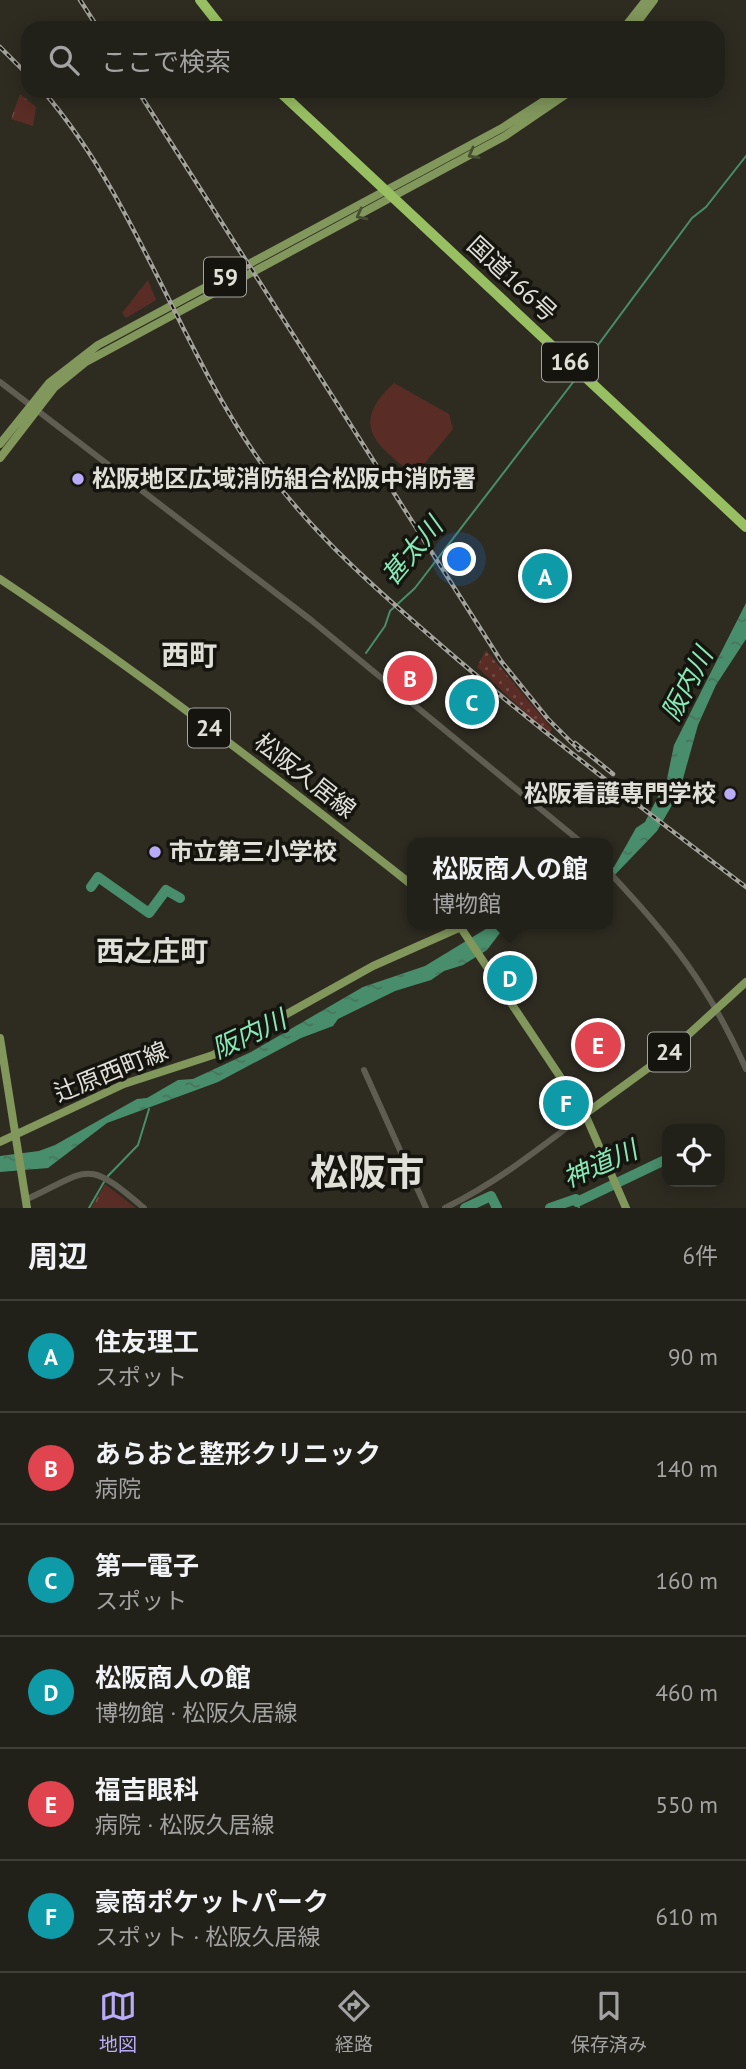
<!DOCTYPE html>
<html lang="ja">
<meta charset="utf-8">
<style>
body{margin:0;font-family:"PT Sans","Noto Sans JP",sans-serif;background:#2a2922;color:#f1f3f6}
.controls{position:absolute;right:21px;bottom:21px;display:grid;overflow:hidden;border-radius:14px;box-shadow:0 4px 18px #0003}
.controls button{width:63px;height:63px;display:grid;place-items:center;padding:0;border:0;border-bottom:2px solid #3f3e38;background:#222119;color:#f1f3f6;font:35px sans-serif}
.you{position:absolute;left:460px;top:560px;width:24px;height:24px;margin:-18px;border:5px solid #fff;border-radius:50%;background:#1a73e8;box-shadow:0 0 0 10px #1a73e833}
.badge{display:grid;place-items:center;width:46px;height:46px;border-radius:50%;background:#b9abf7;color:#fff;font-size:23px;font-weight:700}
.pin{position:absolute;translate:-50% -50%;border:4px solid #fff;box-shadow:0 2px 7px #0006}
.popup{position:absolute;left:407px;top:838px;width:206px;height:91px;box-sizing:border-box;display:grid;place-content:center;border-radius:14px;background:#222119;filter:drop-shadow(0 2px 5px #0005);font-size:23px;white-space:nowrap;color:#a2a3a2}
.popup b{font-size:26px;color:#f1f3f6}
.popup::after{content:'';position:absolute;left:50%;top:100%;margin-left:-14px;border:14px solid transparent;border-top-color:#222119}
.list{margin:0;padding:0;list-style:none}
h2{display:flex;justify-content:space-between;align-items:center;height:91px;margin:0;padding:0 28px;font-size:30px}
h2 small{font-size:23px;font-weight:400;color:#a2a3a2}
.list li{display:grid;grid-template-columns:46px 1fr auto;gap:21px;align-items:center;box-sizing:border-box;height:112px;padding:0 28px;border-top:2px solid #3f3e38}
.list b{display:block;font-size:26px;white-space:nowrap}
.list p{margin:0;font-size:23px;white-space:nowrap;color:#a2a3a2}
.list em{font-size:23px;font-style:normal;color:#a2a3a2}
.icon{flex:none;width:38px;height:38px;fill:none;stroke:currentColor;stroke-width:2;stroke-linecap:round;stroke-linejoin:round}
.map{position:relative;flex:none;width:746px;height:1208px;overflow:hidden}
.search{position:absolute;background:#222119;box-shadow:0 4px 18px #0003;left:21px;right:21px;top:21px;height:77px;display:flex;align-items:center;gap:18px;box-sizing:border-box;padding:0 24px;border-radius:21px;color:#a2a3a2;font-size:26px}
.sheet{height:763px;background:#222119}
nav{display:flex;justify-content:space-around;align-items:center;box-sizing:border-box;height:98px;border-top:2px solid #3f3e38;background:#222119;font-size:19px;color:#a2a3a2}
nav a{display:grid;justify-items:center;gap:4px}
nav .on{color:#b9abf7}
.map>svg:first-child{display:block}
.grass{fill:url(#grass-dots)}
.park{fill:url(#park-tufts)}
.pitch{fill:#592c25}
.water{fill:url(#water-ripples)}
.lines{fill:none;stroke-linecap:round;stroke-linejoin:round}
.stream{stroke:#498e6c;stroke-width:2}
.river{stroke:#498e6c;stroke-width:10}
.minor{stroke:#5f5c51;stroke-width:6}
.major{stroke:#81975b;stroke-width:8}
.highway{stroke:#98bf62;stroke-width:10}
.rail-casing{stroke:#a4a39b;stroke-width:4.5}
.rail{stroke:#15140f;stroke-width:2;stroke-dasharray:5;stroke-linecap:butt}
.oneway{stroke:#464f31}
.poi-dot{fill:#b9abf7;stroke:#15140f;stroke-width:2.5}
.labels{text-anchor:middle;stroke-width:7;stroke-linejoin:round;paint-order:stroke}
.shield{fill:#15140f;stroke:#a3a29c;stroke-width:2}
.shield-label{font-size:23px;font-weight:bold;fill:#e0dfd8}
.street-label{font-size:24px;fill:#e0dfd8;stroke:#15140f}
.poi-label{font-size:24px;font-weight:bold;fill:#e0dfd8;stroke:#15140f;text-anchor:start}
.water-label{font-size:26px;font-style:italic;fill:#86e9b7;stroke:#15140f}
.quarter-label{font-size:28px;font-weight:bold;fill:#e0dfd8;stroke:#15140f}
.town-label{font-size:38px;font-weight:bold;fill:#e0dfd8;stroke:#15140f}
</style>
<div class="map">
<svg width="746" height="1208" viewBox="0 0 746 1208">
<defs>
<pattern id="grass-dots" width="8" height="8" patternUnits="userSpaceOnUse" patternTransform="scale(1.75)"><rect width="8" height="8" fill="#592c25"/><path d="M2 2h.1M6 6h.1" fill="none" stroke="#714a44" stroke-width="1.8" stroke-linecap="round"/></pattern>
<pattern id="park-tufts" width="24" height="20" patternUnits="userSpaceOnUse" patternTransform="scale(1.75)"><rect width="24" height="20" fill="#592c25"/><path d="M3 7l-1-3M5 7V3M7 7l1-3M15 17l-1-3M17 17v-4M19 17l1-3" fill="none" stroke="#714a44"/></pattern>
<pattern id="water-ripples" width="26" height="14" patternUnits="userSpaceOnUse" patternTransform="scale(1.75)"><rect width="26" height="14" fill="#498e6c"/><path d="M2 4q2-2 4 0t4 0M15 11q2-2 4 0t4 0" fill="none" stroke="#47745d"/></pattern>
</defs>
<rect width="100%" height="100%" fill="#2e2c21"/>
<!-- grass -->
<path class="grass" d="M486,650L552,729L548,734L477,667Z"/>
<!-- park -->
<path class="park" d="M20,94L36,107L33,126L11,119Z
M148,280L156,300L126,318L122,313Z
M105,1184L136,1208H91Z"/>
<!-- pitch -->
<path class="pitch" d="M394,383L449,414L453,429L415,475C377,446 348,425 394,383Z"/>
<!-- water -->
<path class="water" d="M746,603V639L716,685L698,725L679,793L657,831L608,882V869L614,867L636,828L645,822L667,779L674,745Z
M494,924H520L500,933L487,950L463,965L444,971L431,980L395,991L338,1019L333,1026L301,1038L218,1082L107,1123L48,1168L0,1172V1156L39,1151L55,1145L137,1099L147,1098L178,1080L193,1079L251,1052L363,987L425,966Z"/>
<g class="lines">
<!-- stream -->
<path class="stream" d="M584,364L692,218L706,207L746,156
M366,653L385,626L390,611L415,588L574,381
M107,1177L138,1145L149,1109
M577,1202L579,1208
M89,1208L104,1182"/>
<!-- river -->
<path class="river" d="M91,887L98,877L149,913L166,890L180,898
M465,1208L491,1196L497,1208
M550,1208L576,1199L577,1202L667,1159"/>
<!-- minor -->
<path class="minor" d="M0,382L311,620L582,843
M608,871C671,938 708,984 746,1069
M364,1070L426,1208
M25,1200C91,1170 84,1157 144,1208
M445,1208C496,1183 539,1149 585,1114"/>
<!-- major -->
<path class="major" d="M624,28L646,0
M633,28L654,0
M0,444L49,383L98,345L502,128L559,91
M0,458L54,388L86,362L505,136L571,91
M0,579C143,674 278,779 412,885
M459,925L585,1114L626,1208
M0,1038L27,1208
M585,1114L666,1055L746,982
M0,1142L124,1084L213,1055L373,966L461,927"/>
<!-- highway -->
<path class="highway" d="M200,0L222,28
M279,91L746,527"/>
<defs>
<path id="rail" d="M80,0L98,28
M0,47L28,75
M43,91C138,201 178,347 262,464C317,540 386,598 457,659C551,739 648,813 746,887
M138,91L501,661L548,719L579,750
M575,743L613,774"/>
</defs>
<!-- rail casing -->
<use href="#rail" class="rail-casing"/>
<!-- rail -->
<use href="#rail" class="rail"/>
</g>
<!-- one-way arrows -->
<defs><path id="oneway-chevron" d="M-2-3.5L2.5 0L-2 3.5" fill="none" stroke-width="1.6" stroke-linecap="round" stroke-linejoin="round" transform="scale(1.75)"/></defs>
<g class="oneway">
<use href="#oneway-chevron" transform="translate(473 154) rotate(151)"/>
<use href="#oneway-chevron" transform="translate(361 215) rotate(153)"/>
</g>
<!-- markers -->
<g class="poi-dot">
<circle cx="78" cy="479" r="7"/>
<circle cx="730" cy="794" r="7"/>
<circle cx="155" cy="852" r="7"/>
</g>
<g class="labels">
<!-- shield labels -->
<g class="shield">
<rect x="204" y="257.5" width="42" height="39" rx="5"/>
<rect x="542" y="342.5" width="56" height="39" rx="5"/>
<rect x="188" y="708.5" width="42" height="39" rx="5"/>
<rect x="648" y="1032.5" width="42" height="39" rx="5"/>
</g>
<g class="shield-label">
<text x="225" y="285">59</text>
<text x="570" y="370">166</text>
<text x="209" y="736">24</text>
<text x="669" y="1060">24</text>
</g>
<!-- street labels -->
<g class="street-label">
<text transform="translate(512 279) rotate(43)" y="8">国道166号</text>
<text transform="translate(305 776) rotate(38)" y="8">松阪久居線</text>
<text transform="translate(111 1072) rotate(-22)" y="8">辻原西町線</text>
</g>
<!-- poi labels -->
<g class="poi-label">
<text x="92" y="487">松阪地区広域消防組合松阪中消防署</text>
<text x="716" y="802" text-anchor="end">松阪看護専門学校</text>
<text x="169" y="860">市立第三小学校</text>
</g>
<!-- water labels -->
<g class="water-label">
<text transform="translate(412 551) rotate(-50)" y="9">甚太川</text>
<text transform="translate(687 684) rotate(-62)" y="9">阪内川</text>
<text transform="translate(249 1034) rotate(-25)" y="9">阪内川</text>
<text transform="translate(600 1164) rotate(-24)" y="9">神道川</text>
</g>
<!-- quarter labels -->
<g class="quarter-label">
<text x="189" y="665">西町</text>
<text x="152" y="961">西之庄町</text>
</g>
<!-- town labels -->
<g class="town-label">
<text x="367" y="1186">松阪市</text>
</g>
</g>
</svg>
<div class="controls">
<button><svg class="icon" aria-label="locate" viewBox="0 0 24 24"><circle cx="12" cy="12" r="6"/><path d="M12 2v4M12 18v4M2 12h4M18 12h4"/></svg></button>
</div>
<div class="you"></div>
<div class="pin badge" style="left:545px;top:576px;background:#0f9aa8">A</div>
<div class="pin badge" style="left:410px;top:678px;background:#e0444e">B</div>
<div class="pin badge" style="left:472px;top:702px;background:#0f9aa8">C</div>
<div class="pin badge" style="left:510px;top:978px;background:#0f9aa8">D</div>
<div class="popup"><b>松阪商人の館</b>博物館</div>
<div class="pin badge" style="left:598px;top:1045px;background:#e0444e">E</div>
<div class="pin badge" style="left:566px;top:1103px;background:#0f9aa8">F</div>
<div class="search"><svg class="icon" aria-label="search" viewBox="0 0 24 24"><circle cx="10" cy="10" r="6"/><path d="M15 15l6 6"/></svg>ここで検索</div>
</div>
<section class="sheet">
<h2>周辺<small>6件</small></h2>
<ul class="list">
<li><span class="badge" style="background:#0f9aa8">A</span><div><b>住友理工</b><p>スポット</p></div><em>90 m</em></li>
<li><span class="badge" style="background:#e0444e">B</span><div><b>あらおと整形クリニック</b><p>病院</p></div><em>140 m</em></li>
<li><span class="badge" style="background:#0f9aa8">C</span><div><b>第一電子</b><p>スポット</p></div><em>160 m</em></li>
<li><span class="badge" style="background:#0f9aa8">D</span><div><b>松阪商人の館</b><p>博物館 · 松阪久居線</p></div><em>460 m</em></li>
<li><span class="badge" style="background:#e0444e">E</span><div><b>福吉眼科</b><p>病院 · 松阪久居線</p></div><em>550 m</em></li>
<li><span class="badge" style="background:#0f9aa8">F</span><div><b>豪商ポケットパーク</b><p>スポット · 松阪久居線</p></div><em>610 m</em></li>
</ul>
</section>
<nav>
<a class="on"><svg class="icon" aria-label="map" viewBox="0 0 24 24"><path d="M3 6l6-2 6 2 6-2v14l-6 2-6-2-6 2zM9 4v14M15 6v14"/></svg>地図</a>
<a><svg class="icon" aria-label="directions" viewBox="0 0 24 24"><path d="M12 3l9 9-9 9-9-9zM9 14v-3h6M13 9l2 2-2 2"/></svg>経路</a>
<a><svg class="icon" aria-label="saved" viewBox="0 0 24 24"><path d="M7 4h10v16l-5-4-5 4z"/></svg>保存済み</a>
</nav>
